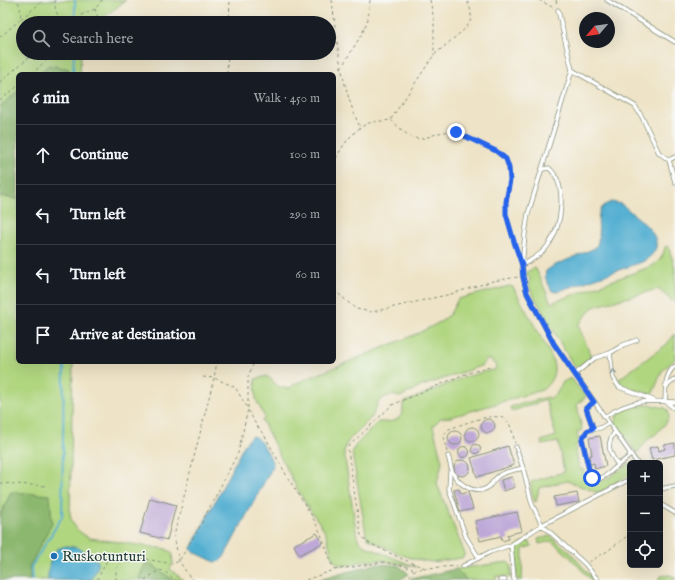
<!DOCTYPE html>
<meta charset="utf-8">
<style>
body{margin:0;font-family:"IM FELL English",serif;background:#242831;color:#f1f3f6}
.controls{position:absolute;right:12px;bottom:12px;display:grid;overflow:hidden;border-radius:6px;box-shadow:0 4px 16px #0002}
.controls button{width:36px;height:36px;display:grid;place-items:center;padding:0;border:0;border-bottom:1px solid #363941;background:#171b24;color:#f1f3f6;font:20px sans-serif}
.compass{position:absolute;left:579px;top:12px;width:36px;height:36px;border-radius:50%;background:#171b24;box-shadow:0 4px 16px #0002;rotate:241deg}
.stop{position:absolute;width:12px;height:12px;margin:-9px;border:3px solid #2563eb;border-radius:50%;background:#fff}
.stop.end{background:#2563eb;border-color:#fff;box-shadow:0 1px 4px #0008}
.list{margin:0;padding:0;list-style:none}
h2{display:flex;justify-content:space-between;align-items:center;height:52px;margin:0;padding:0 16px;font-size:17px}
h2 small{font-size:13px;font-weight:400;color:#9ea1a6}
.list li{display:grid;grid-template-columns:26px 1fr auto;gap:12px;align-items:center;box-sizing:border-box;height:60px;padding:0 16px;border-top:1px solid #363941}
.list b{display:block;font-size:15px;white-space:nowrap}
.list em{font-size:13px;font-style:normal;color:#9ea1a6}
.icon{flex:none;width:22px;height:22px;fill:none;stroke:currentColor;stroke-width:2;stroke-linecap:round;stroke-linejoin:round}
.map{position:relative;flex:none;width:675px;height:580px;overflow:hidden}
.search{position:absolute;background:#171b24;box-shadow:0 4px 16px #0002;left:16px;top:16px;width:320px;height:44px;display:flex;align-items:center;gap:10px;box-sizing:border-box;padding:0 14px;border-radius:22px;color:#9ea1a6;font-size:15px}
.panel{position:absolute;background:#171b24;box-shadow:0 4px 16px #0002;left:16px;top:72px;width:320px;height:292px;border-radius:6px}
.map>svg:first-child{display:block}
.green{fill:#b0d680;stroke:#688a5a}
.forest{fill:#8cb76e;stroke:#567a51}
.water{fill:#53afd1;stroke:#397682}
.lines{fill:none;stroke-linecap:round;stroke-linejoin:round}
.stream{stroke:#53afd1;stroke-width:2}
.building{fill:#bea8d8}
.service-casing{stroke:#86907d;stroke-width:5}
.path{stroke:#86907d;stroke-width:1;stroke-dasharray:3 3;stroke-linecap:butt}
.service{stroke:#fff;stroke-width:3.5}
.oneway{stroke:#8f9e9a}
.route{stroke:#2563eb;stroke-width:5}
.poi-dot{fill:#1f6fb2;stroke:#f6f6f2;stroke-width:1.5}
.labels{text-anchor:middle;stroke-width:3;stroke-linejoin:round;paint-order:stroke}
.poi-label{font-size:15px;fill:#1f3d34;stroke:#f6f6f2;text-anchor:start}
</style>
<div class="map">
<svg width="675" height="580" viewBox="0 0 675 580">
<rect width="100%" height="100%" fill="#f6f6f2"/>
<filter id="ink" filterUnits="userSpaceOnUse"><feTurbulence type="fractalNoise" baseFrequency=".025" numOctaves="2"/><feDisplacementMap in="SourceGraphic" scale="8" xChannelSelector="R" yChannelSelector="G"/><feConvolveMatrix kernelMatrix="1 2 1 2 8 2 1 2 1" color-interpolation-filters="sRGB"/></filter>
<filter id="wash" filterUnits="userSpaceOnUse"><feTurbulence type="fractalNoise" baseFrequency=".012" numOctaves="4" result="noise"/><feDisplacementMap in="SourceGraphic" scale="16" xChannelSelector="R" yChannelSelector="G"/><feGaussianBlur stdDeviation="0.9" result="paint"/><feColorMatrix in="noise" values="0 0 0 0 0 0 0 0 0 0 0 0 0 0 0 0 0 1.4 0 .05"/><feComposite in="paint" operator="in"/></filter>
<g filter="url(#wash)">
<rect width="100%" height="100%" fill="#eee3c6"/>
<!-- green -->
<path class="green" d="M0,0H126L97,23H23V53H81L80,74H68L69,69L49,65L38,74H18V91L0,107Z
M0,196L18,199V362H73L70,514C72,526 79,533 90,538L166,549L172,553L173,564L170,569L183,580H173L150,564H145L139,578L144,580H30L29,567L32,561L11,492L0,516Z
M668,246L675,267V303L658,289L593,307L578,325L590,353V358L578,367L574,366L559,341L531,291L529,284L530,278L527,276V272L534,268L536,269L551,303L652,266C660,261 663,257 665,247Z
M510,286L513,287L549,352C557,367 556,379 542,390L451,417L441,418L433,426L442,462L437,484L465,554L462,558L432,562L414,559L402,555L368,539L366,534L352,453L355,446L378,422C393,422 404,422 403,403L462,378L486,371L495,370L496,366L490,359L486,360L481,366L422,386L400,397L391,395L385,397L379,401L372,417L350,439L346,445L344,452L357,537L360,542L365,546L416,567C399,563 383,559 365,561C358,562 345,568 338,564C331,560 329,542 326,534C321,523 312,514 306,504C290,477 276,448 262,420L265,418L256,399L255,379L267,376L279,387L289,389L294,384L419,333L442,321L450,314L458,299Z
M675,334V359L662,371L653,393L651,394L628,388L621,384L619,379L667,344Z
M571,378L586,397L577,404L582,430L577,432L579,444L575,446L579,469H583C584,472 585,476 586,478C596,492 620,469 630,463V475L598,493L567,481L539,488L536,502L534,501L531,489V482L564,472L558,442L542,445L541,441L556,436L546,400L512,411L510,407L548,397L549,399L557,393L563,382Z
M651,405L665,408L668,410L669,417L666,423L656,434L649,438L637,453L616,425C612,407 639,406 651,405Z
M550,536L569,551L594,580H591L567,554L551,541L539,544L538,539Z
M529,541L532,546L523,549L522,580H517V546L521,543Z
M508,562L511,565V577L496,576V580H467L456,569Z
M669,575L675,577V580H657L661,576Z"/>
<!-- forest -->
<path class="forest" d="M49,65L69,69L68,74H38Z
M18,91V199L0,196V107Z
M11,492L50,495L52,523L29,567L30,580H0V516Z
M145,564H151L173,580H144L139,578Z
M375,564L398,565L409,574L400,580H319Z
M456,569L467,580H409L413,577L415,578Z"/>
<!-- water -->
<path class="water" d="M612,202L621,204L625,207C643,222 675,244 642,262L556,292L552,291L545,277L546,271L553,266L595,248C606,234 587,209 612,202Z
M251,436C260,436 272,458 273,466L224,557L220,561L215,562L192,551L191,548L243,447Z
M66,546L77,547L98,561V566L91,580H48V571L50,562L57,549Z"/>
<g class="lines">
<!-- stream -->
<path class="stream" d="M75,23V0
M73,74L74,53
M32,580L31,567L62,517L64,362"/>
</g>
<g id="blocks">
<!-- building -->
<path class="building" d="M481 426a7 7 0 1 1 14 0a7 7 0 1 1-14 0Z
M465 434a7 7 0 1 1 14 0a7 7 0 1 1-14 0Z
M448 438a7 7 0 1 1 14 0a7 7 0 1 1-14 0Z
M600,436L606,466L595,469L594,463L590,464L589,456L592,455L589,438Z
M675,443V455L652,460L649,448L658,446L659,451L665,449L664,445Z
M471.5 449a4.5 4.5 0 1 1 9 0a4.5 4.5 0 1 1-9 0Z
M508,446L514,465L477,477L471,458Z
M458.5 452a5.5 5.5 0 1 1 11 0a5.5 5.5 0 1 1-11 0Z
M454 468a8 8 0 1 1 16 0a8 8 0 1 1-16 0Z
M512,477L515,487L504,491L501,480Z
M459,489L461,494L468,492L473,509L460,512L454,490Z
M577,493L579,502L556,506L554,497Z
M150,498L176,505L167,540L140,533Z
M517,512L522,531L507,535L509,539L502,541L501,536L480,541L475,521Z
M317,533L323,543L299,555L294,545Z"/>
</g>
</g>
<g filter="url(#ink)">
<use href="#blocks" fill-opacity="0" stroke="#86907d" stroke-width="1"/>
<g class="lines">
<defs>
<path id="service" d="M607,0L675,42
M558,10L572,70L528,214L525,234L522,265L523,277L527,293L554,344L637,463
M572,70L635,106L642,117L659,153L669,160L675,182
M669,160L675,157
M522,265C532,260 543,254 549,244C562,225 568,185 549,168L543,169
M610,353L623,345L637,340
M575,374L595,358L610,353L613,378L619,387L653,400
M666,387L675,379
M665,401C666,388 664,375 675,366
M666,402L675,409
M604,417C631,400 644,400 675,402
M609,423C606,424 603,427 600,428C591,431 586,427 582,439L590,474C599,485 609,473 616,467C621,463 626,459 631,455
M593,428L586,408L594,402
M615,432C605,444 610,454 618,465
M516,447L523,468L532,504L542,525L585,564L598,580
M448,456C450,461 450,466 452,471C457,483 474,496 487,488C492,485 495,477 500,475C506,471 516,470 523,468
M452,471L450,472L449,489L466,537L479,558
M660,489L675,486
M660,504L675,513
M511,545L514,580
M463,566L490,552L511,545L542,525L630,479
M500,580H505"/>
</defs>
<!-- service casing -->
<use href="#service" class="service-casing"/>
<!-- path -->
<path class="path" d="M55,0V7L60,23
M332,0C337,44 341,87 360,127
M430,0L434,19V55
M539,0L554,8
M556,0L557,5
M95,9L98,18L95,23
M81,15L95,9L102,0
M21,19L44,0
M229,23L230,0
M0,37L21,19L20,6L17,0
M341,68L362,34L368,19L370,0
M32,74L54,53
M227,74L228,53
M0,82L34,53
M0,100L18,86
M391,119L434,55L466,28L471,20V11L468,3L469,0
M334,164C339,149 353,129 369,123C376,121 384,121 391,120C398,126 406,136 415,138C426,141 435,132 445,132C448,131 453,131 457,133C468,136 498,150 505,159C516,174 504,196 506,213C507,226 513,242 518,254
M334,290L356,309L372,312L451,294L493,281L518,277
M203,377L214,378L235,387L248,409
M248,408V377L254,362
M447,452C445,443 441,435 449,429C461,425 495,410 506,420C512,425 513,436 515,443
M0,483L47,486
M589,562L606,552L630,534
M425,568L402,559L367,542L361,535L348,451L349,446L392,405L460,376L490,366
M97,580L110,555L116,554L122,558
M117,580L116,579V570L122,558L133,557L173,564L179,561L198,530L238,453L248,409L255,423L266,438L288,478L312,516L321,534L334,570
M145,580L159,570L164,571L176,580
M194,580L191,579L179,561L174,536L214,378L217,362
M306,580L334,570L383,562L404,566L415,570
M405,580L415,570L425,568L458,566"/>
<!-- service -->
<use href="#service" class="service"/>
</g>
<!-- one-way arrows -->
<defs><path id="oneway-chevron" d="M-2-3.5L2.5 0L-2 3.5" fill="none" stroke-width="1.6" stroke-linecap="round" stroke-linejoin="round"/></defs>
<use class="oneway" href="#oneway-chevron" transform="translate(613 372) rotate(-100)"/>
</g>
<g class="lines" filter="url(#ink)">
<!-- route -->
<path class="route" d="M456,132L496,151L506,159L509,168L510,180L506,202V214L515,245L522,265L523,277L527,293L554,344L594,402L586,408L593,428L587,431L582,439L590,474L592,478"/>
</g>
<!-- markers -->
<circle class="poi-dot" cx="54" cy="556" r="4"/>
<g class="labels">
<!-- poi labels -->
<g class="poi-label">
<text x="62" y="561">Ruskotunturi</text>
</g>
</g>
</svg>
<div class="controls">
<button>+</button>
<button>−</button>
<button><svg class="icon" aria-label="locate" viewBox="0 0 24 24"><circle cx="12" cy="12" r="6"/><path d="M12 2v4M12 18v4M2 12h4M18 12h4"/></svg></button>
</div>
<svg class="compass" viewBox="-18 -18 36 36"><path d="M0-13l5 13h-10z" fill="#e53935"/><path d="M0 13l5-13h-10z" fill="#9ea1a6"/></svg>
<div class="stop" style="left:592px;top:478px"></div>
<div class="stop end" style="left:456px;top:132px"></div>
<div class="search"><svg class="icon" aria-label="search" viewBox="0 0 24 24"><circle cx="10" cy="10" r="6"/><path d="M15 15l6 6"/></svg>Search here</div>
<section class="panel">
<h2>6 min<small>Walk · 450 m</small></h2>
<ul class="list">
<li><svg class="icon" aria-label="ahead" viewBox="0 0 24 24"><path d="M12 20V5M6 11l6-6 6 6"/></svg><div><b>Continue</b></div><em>100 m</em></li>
<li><svg class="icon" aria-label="left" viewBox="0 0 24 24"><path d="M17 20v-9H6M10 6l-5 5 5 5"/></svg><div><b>Turn left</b></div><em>290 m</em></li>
<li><svg class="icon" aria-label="left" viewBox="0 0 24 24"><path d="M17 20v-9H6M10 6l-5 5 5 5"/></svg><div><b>Turn left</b></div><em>60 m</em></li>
<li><svg class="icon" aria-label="arrive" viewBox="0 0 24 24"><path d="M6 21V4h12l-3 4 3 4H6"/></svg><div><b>Arrive at destination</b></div></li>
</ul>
</section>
</div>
